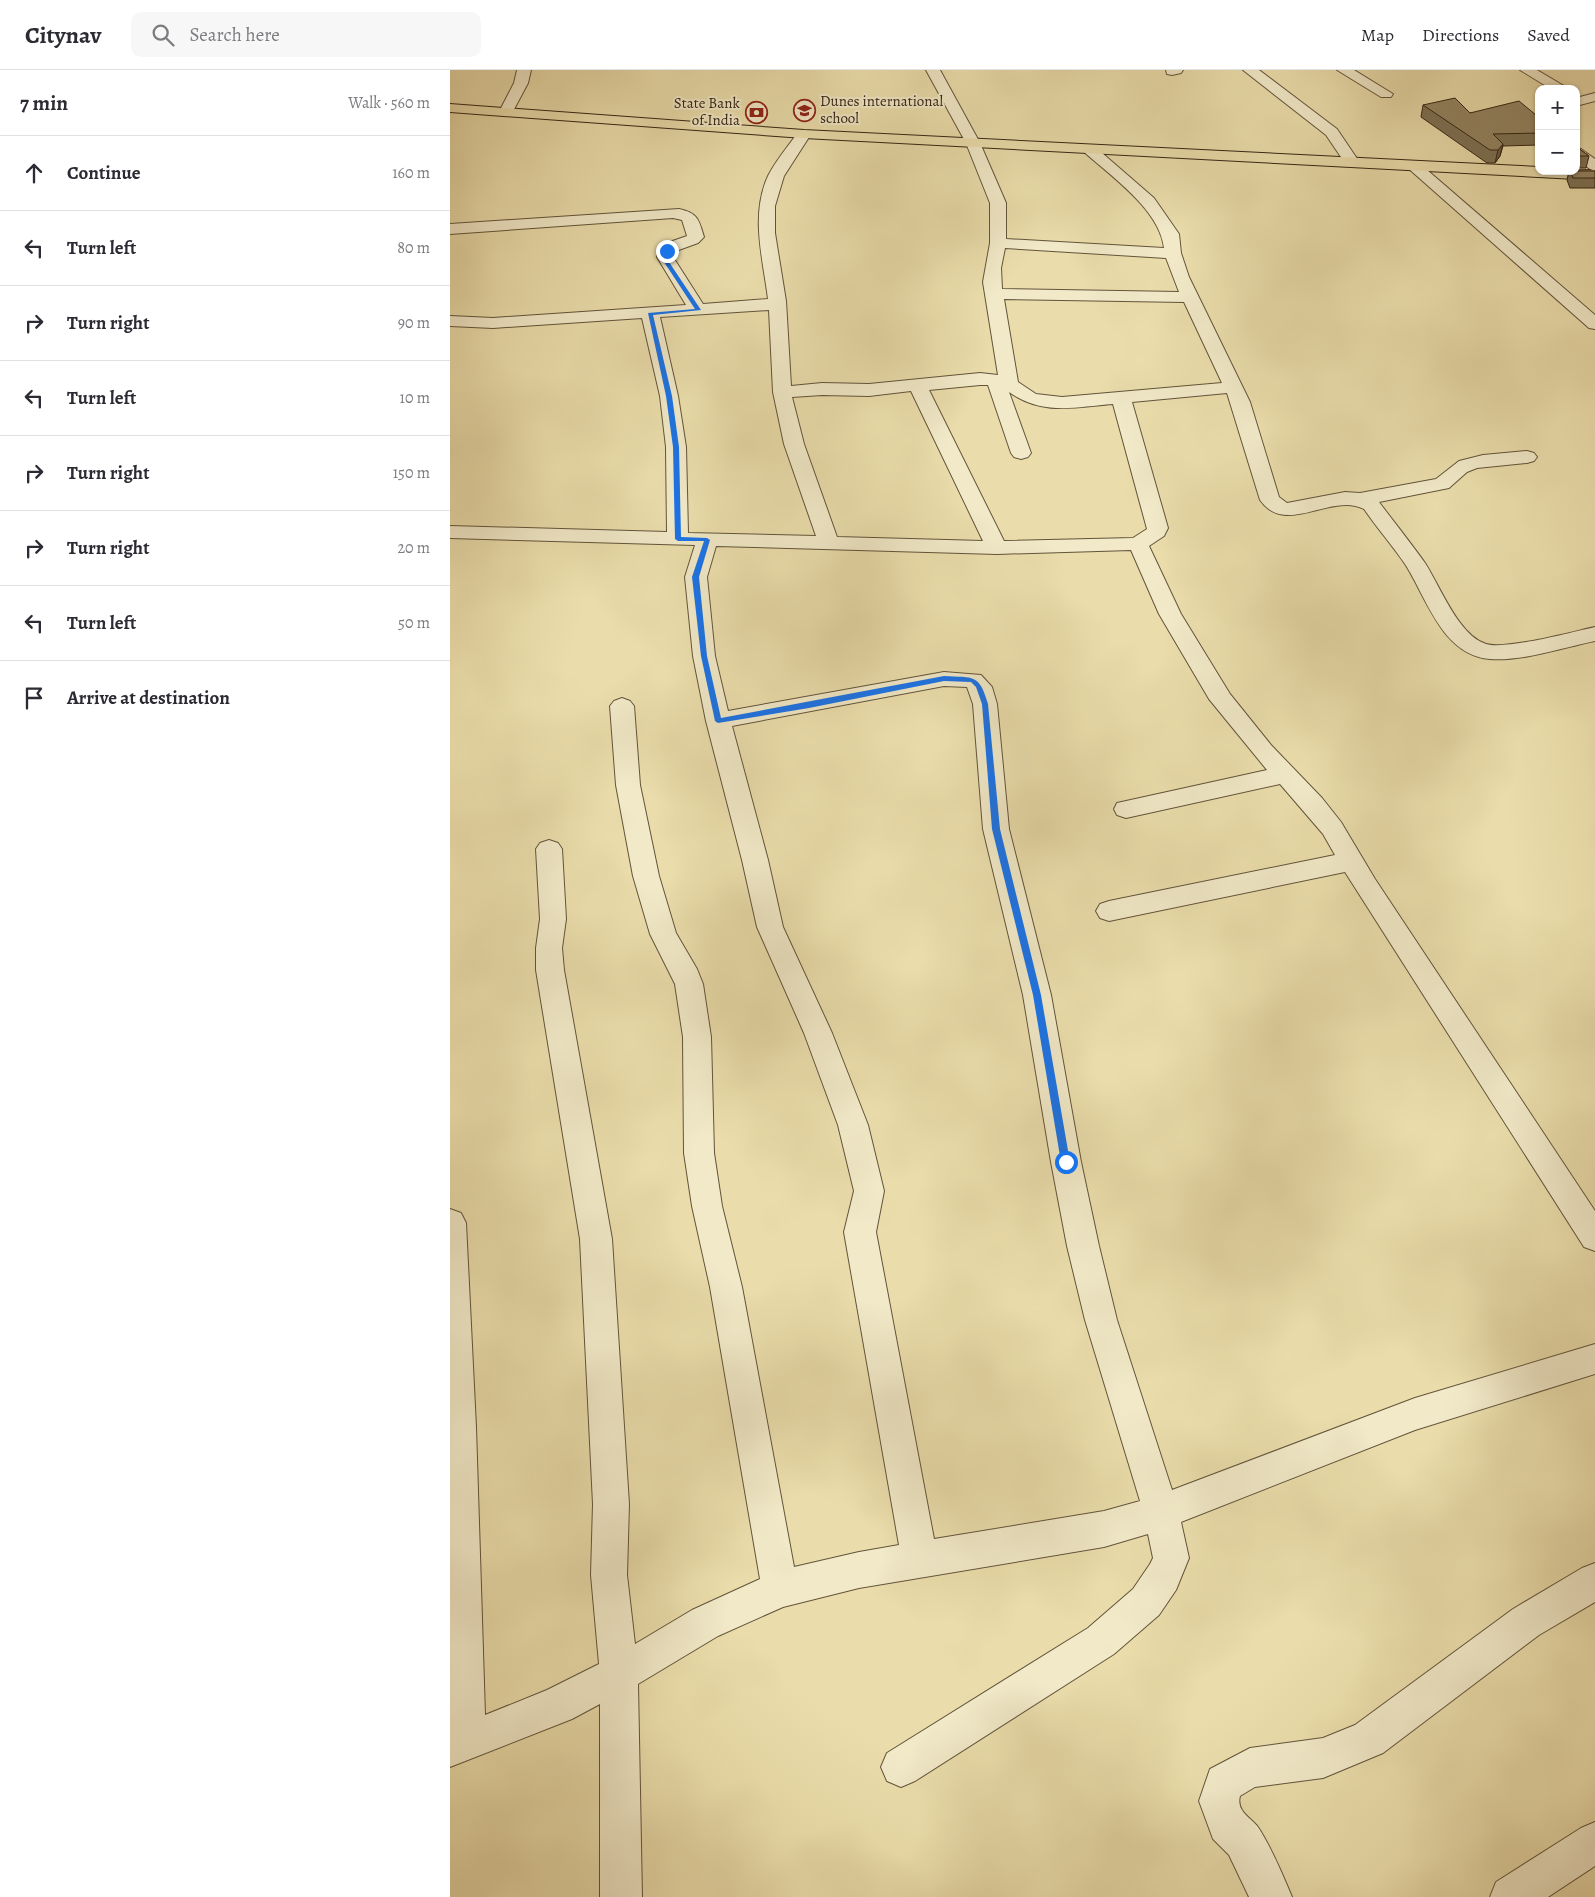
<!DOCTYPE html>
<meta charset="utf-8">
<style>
body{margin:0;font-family:Alegreya,serif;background:#f7f7f7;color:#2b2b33}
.controls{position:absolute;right:15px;top:15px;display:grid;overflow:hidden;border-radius:10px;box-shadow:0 1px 4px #0004}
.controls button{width:45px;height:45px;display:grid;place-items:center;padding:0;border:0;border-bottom:1px solid #e1e1e2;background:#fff;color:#2b2b33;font:25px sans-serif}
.stop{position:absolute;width:15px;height:15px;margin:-11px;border:4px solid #1a73e8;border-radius:50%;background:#fff}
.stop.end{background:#1a73e8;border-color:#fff;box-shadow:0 1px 5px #0008}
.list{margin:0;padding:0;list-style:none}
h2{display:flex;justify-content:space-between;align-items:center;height:65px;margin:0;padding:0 20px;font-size:21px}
h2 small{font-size:16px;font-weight:400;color:#7c7c81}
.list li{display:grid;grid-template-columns:32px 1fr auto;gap:15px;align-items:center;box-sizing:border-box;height:75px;padding:0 20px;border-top:1px solid #e1e1e2}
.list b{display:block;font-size:19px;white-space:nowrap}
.list em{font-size:16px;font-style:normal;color:#7c7c81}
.icon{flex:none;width:28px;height:28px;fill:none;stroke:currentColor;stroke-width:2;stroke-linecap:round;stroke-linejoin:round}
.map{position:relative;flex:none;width:1145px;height:1827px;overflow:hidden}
header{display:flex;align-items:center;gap:30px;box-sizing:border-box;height:70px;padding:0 25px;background:#fff;border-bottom:1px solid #e1e1e2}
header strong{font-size:24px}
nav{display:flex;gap:28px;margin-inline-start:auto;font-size:18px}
.search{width:350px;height:45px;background:#f7f7f7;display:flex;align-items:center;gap:12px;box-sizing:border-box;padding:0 18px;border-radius:10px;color:#7c7c81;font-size:19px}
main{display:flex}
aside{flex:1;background:#fff}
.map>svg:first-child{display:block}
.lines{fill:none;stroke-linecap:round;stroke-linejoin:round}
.minor-casing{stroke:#62543a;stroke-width:2}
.major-casing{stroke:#352615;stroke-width:2}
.minor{fill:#f1e9c8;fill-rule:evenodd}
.major{fill:#eaddab;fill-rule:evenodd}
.wall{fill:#7e7255;stroke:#352615}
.shaded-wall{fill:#675d45;stroke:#352615}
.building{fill:#938563;stroke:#352615}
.route{fill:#1a73e8}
.labels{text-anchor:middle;stroke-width:4;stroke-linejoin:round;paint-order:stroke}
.far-poi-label{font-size:15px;fill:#352615;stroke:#f1e9c8;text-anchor:start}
</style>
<header>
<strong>Citynav</strong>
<div class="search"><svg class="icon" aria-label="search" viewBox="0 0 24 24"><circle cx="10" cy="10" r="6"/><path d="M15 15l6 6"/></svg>Search here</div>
<nav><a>Map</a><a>Directions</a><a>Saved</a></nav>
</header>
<main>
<aside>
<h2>7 min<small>Walk · 560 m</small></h2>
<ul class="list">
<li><svg class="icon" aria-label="ahead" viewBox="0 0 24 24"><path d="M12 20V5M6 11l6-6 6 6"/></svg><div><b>Continue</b></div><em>160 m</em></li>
<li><svg class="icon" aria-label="left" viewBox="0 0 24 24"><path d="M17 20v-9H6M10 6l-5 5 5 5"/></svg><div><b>Turn left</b></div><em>80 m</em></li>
<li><svg class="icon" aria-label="right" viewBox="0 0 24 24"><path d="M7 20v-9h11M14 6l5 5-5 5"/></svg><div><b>Turn right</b></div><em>90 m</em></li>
<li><svg class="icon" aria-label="left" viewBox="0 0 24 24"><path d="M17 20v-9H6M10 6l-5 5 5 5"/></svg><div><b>Turn left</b></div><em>10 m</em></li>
<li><svg class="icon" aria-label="right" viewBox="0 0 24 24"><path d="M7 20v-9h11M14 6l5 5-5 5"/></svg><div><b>Turn right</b></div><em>150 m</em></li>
<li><svg class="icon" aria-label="right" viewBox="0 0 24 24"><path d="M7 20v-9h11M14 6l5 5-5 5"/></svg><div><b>Turn right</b></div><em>20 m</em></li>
<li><svg class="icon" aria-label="left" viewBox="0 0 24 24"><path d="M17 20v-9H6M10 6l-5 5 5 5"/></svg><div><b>Turn left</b></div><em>50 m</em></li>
<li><svg class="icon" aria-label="arrive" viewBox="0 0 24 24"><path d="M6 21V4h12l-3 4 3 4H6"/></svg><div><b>Arrive at destination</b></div></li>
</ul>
</aside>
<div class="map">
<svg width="1145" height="1827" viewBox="0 0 1145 1827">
<rect width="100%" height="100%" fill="#eaddab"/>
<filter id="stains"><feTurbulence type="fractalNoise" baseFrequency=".004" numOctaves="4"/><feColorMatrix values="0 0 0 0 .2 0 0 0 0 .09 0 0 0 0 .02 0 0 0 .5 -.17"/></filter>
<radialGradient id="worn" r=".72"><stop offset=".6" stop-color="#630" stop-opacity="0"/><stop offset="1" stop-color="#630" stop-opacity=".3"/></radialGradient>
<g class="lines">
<defs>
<path id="minor" d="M67,0H81L78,13L61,45H51L49,42L64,13Z
M476,0H490L530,73L556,133V169L714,178C710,140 661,106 634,82L631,79L634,76H644L704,128L729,164L731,183L739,207L800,332L829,427L837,433L895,422L910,423L986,409L1009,391L1033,385L1077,381L1084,383L1087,387L1084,391L1077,393L1027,398L1017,402L999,418L929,432C944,452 960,472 975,493C990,516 1008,565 1036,574C1056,580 1122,562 1145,557V571C1111,578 1075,591 1040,589C992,585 977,528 955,494C942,475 927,458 914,439C881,422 836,467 810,430L777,323L682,332L718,458L714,466L699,476L731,544L780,624L821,675L872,728L891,752L925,809L1145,1141V1181L1134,1177L895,802L659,851L650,848L646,841L650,834L659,831L885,785L873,764L830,714L676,748L667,745L664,739L667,733L817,700L759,629L709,544L681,480L547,484L266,476L257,507L265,586L278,641L494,602L531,605L542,617L547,634L559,759L601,925L631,1092L649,1176L667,1250L722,1420L965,1328L1145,1274V1304L965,1360L731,1452L739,1488L726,1520L709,1545L664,1584L465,1711L451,1717L437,1711L431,1697L437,1683L638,1558L683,1519L700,1494L703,1488L698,1464L654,1477L409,1518L333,1537L268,1566L188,1614L192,1827H150V1634L122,1649L0,1697V1139L11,1143L16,1153L26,1357L35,1645L97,1620L149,1594L141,1505L143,1434L130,1169L86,900V878L90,849L86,779L90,773L99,770L108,773L112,779L116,849L112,878L114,900L162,1169L179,1434L177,1505L185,1574L242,1540L310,1509L260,1217L242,1136L234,1083L233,967L225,914L200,864L183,806L166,715L160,636L164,631L172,628L180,631L184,636L190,715L209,806L226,863L247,899L253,914L261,967L264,1083L272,1136L292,1217L344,1497L409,1482L449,1475L394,1162L404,1121L388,1055L354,963L307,857L292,790L256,651L243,586L235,507L245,475L0,468V456L217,462L216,377L210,326L192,248L43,258L0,256V246L43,248L236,235L207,187L214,174L237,166L232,150L223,148L0,164V154L229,139C248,143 249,150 254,167L248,173L226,181L223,187L253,234L318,229C313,189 300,145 318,106C326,90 339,75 349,61H359L361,64L334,106L325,136V163L336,231L341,316L372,313L419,314L530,303L548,305L533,212L540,173V133L516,73ZM555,178L716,188L729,222L552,219L551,198ZM554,229L734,232L772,313L612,327L586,324L568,312ZM319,240L323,322L334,374L366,466L238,463L236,377L228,326L210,247ZM530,315H538L561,383L564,387L571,389L578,387L581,383L559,322C592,346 625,337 663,334L697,459L683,468L554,471L479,320ZM461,321L533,471L387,467L354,374L342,327L372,325L419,326ZM494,616L517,617L523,634L533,759L573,925L601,1092L617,1176L635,1250L690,1431L654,1441L484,1469L426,1162L434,1121L418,1055L382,963L333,857L318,790L282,656Z
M716,0H733L731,3L722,5L717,4Z
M793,0H809L887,59L910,93L907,96H897L876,65Z
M887,0H904L943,24L941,27H931Z
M1070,0H1087L1119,19H1101Z
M1145,23V31L1126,36V28Z
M1126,78L1131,79L1145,89V101L1140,99L1126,89Z
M964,91L969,93L1145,245V259L1139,258L959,99L956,96L959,93Z
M1145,1493V1532L1089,1565L933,1683L873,1708L805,1717L790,1726C786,1741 800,1747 808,1757C821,1777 833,1805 842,1827H799L779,1785L763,1769L749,1731L760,1699L800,1678L873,1668L905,1655L1063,1539L1132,1498Z
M1145,1752V1796L1098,1827H1040L1046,1812L1131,1758Z"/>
<path id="major" d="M0,34L354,60L1089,97V101L1145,100V110L354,68L0,42Z"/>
</defs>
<!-- minor casing -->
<use href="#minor" class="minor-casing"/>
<!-- major casing -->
<use href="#major" class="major-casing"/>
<!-- minor -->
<use href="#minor" class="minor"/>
<!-- major -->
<use href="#major" class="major"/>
</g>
<!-- wall -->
<path class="wall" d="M973,35L1020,43L1089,46V75L1053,76L1050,86L1045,93H1037L971,47Z
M1126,70L1128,78L1139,86L1136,98H1126Z
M1119,101H1145V118H1120L1117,110Z"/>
<!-- shaded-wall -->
<path class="shaded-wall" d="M1053,74L1050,86L1045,93L1048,80Z"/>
<!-- building -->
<path class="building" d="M1005,28L1020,43L1069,31L1086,45L1089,46V63L1043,64L1053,74L1048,80H1040L973,35Z
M1126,70L1127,71L1128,78L1139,86H1126Z
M1120,101H1145V108H1123Z"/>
<!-- route -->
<path class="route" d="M215,180L219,181L217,187L219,192L251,240L203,245L222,326L229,377L231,467L257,468L260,470L249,507L257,586L271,648L494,606C524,608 529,603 538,634L550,759L591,925L620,1092L619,1094L616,1096L611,1092L583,925L542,759L532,634L526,617L521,612L494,611L359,638L268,653L265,651L251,586L242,507L254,471H228L225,469L223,377L216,326L198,243L245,239L214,192L213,187Z"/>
<!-- icons -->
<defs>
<symbol id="school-ring" viewBox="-11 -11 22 22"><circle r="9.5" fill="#f1e9c8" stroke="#8f2418" stroke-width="1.5"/><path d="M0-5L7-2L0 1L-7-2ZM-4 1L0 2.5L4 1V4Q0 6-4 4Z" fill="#8f2418"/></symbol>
<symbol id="bank-ring" viewBox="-11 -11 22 22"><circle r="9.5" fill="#f1e9c8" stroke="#8f2418" stroke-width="1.5"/><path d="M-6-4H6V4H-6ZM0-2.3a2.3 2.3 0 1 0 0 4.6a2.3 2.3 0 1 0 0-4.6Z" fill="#8f2418"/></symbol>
</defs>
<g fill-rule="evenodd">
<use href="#school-ring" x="342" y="28" width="25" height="25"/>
<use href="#bank-ring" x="294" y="30" width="25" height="25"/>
</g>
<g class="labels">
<!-- far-poi labels -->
<g class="far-poi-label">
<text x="370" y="36">Dunes international<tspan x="370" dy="17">school</tspan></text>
<text x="290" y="38" text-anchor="end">State Bank<tspan x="290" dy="17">of India</tspan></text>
</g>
</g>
<rect width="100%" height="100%" filter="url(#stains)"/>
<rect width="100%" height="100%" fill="url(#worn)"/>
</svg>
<div class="controls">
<button>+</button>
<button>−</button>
</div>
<div class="stop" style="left:616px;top:1092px"></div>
<div class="stop end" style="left:217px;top:181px"></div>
</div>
</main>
